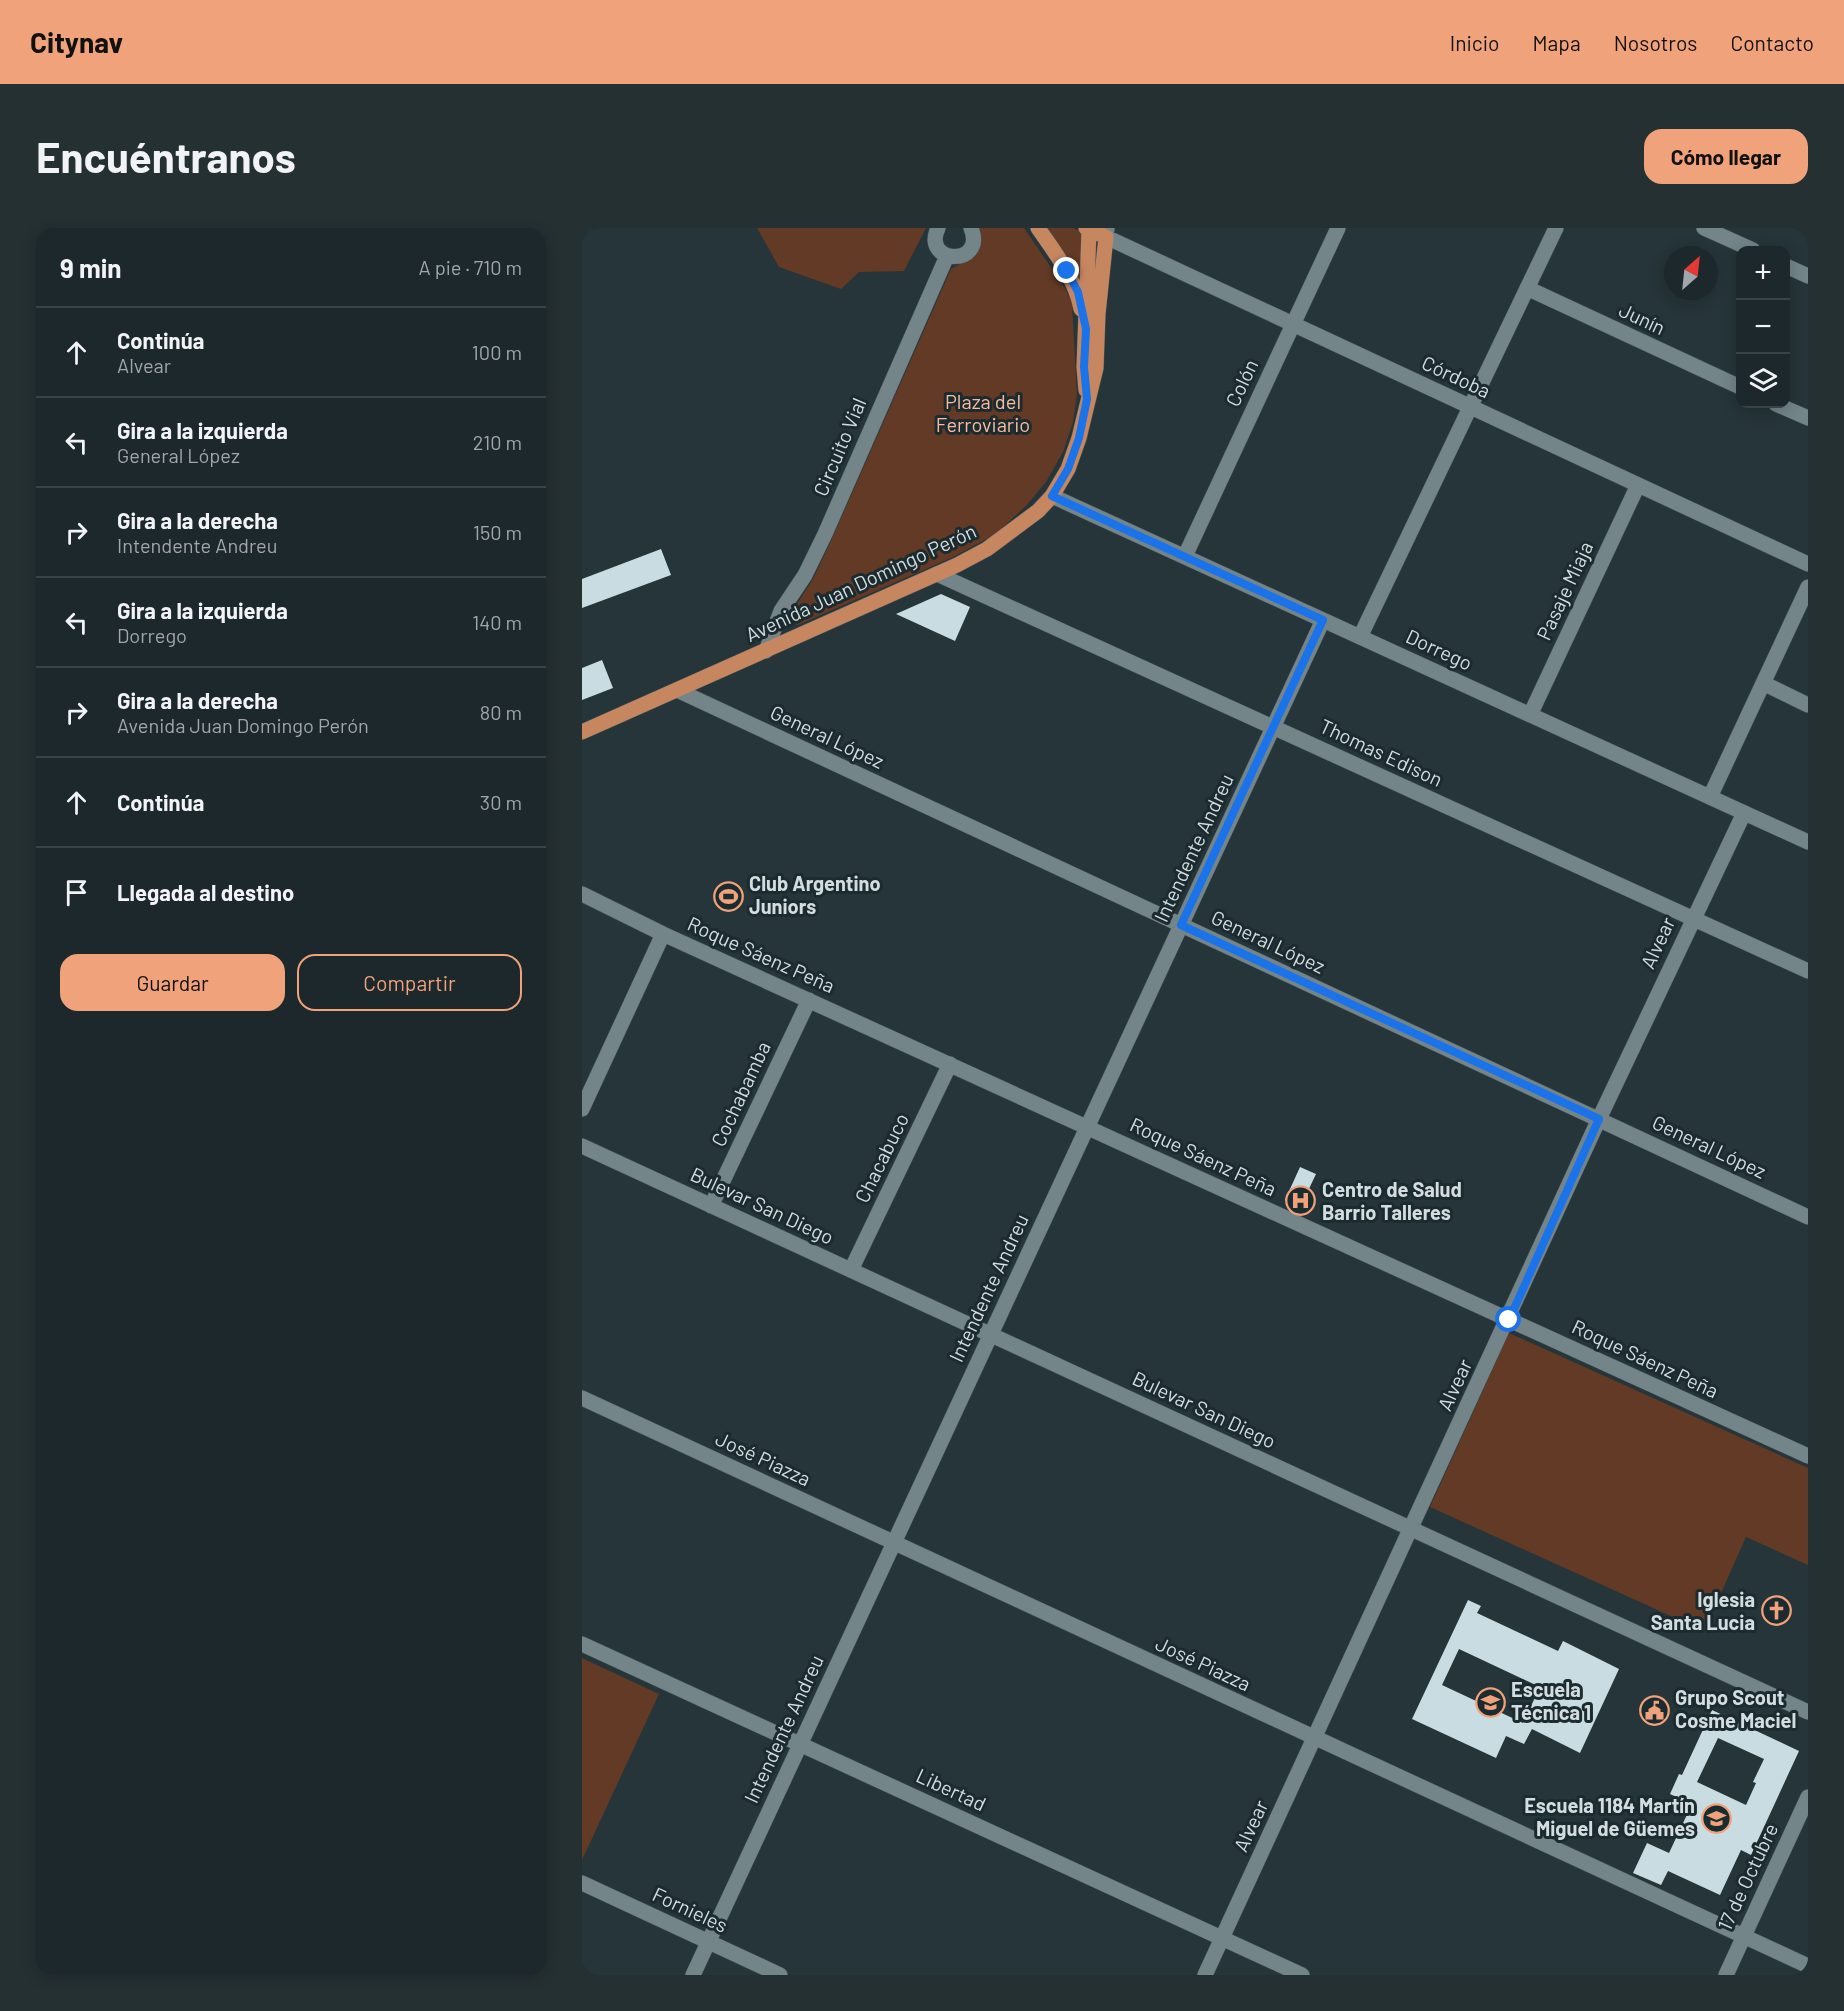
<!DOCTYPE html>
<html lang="es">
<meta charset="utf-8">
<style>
body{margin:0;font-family:Barlow,sans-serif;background:#253033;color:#f1f3f6}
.controls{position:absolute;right:18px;top:18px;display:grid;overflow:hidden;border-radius:12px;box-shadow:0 3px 15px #0003}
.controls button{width:54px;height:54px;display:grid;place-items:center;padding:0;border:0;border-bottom:2px solid #3a4447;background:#1c282b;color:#f1f3f6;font:30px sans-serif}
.compass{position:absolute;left:1082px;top:18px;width:54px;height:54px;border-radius:50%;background:#1c282b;box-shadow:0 3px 15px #0003;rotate:27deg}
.stop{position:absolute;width:18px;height:18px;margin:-14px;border:4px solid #1a73e8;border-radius:50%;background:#fff}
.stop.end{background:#1a73e8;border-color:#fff;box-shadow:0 2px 6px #0008}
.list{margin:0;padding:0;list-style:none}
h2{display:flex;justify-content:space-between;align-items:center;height:78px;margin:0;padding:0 24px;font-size:26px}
h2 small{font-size:20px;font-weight:400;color:#a0a6a9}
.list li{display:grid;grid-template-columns:39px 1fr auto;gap:18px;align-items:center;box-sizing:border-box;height:90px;padding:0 24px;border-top:2px solid #3a4447}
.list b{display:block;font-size:22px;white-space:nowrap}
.list p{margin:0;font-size:20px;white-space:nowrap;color:#a0a6a9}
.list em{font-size:20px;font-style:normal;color:#a0a6a9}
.actions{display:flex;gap:12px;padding:18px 24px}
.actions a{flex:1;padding:14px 0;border:2px solid #f0a27a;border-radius:18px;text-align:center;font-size:21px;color:#f0a27a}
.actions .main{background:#f0a27a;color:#111}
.icon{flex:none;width:33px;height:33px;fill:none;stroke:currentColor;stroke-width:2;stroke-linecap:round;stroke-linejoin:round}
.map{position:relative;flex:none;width:1226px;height:1747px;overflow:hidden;border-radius:18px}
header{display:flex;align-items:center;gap:36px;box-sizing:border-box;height:84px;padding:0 30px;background:#f0a27a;color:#111}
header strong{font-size:28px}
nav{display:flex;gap:33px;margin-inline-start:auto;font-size:21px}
.intro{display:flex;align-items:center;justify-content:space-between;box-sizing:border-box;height:144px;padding:0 36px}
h1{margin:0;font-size:42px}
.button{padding:15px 27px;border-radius:18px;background:#f0a27a;color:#111;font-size:21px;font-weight:700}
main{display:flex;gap:36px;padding:0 36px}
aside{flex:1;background:#1c282b;border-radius:18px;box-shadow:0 3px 15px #0003}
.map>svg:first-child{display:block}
.green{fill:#623a26}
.building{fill:#c9dce1;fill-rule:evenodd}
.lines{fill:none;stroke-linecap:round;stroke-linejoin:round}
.minor-casing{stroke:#455355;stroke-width:16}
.major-casing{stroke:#455355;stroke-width:16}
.minor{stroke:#738589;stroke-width:15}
.major{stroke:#c68660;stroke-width:15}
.route{stroke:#1a73e8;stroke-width:8}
.labels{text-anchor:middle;stroke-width:6;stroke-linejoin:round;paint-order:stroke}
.street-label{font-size:20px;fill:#d3dddf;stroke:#1c2b2f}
.park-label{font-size:20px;fill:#fbbb9c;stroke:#1c2b2f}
.poi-label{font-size:20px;font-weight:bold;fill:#d3dddf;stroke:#1c2b2f;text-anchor:start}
</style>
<header>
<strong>Citynav</strong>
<nav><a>Inicio</a><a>Mapa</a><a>Nosotros</a><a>Contacto</a></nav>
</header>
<div class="intro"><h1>Encuéntranos</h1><a class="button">Cómo llegar</a></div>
<main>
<aside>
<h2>9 min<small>A pie · 710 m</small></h2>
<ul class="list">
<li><svg class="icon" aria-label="ahead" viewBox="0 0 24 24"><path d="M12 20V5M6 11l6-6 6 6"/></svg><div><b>Continúa</b><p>Alvear</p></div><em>100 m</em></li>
<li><svg class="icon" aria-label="left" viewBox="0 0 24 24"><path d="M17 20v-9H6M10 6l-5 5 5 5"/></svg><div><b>Gira a la izquierda</b><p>General López</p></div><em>210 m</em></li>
<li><svg class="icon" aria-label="right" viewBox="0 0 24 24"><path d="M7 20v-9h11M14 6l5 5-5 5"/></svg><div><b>Gira a la derecha</b><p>Intendente Andreu</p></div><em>150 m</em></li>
<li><svg class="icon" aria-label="left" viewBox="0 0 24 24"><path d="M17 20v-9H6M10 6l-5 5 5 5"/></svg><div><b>Gira a la izquierda</b><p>Dorrego</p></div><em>140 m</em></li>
<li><svg class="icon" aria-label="right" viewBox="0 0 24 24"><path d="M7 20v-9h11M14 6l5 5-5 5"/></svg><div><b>Gira a la derecha</b><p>Avenida Juan Domingo Perón</p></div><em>80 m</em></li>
<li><svg class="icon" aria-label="ahead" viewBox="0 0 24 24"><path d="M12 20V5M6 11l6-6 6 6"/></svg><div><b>Continúa</b></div><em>30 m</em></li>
<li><svg class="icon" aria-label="arrive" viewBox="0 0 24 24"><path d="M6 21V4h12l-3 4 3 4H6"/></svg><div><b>Llegada al destino</b></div></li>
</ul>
<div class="actions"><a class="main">Guardar</a><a>Compartir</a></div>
</aside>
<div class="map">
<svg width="1226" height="1747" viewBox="0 0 1226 1747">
<rect width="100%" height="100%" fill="#263539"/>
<!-- green -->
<path class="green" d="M175,0H344L322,43L277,44L259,61L197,39Z
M395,0H442L483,60L490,76L495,166L491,194L481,224L464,254L444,278L412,307L369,330L216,397L210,395L206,390L231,351L249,313L369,41C389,29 394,29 398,4Z
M461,0H492L502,6L498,47L495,49Z
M927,1105L1226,1240V1337L1164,1309L1122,1403L848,1279Z
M0,1430L77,1466L0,1632Z"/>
<!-- building -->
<path class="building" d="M79,321L89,347L0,380V351Z
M359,366L388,379L373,413L314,386Z
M20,432L31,460L0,472V440Z
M718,939L734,946L718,980L703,972Z
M886,1372L899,1378L895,1385L976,1423L981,1413L1037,1441L998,1525L950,1501L942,1516L924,1508L914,1530L830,1491ZM877,1421L958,1459L941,1495L860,1457Z
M1130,1482L1217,1523L1169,1627L1159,1622L1138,1667L1086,1643L1079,1657L1051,1645L1065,1615L1087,1625L1110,1576L1088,1566L1097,1546L1100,1547ZM1136,1510L1182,1531L1171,1554L1174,1555L1164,1577L1115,1554Z"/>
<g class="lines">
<defs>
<path id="minor" d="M356,0C339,37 405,39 389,0
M525,0L524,9L1226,336
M1122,0L1171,22
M1204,38L1226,48
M945,60L1158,159
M1194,176L1226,190
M470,268L1226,614
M603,328L756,0
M355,346L1226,743
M778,409L974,0
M184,423L199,383L223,347L243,306L365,28
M1181,455L1226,477
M95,462L1226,989
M948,487L1056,257
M1128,569L1226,359
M0,666L81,706L1226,1228
M0,881L81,706
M0,918L1226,1484
M129,978L227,772
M269,1042L368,836
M0,1170L1226,1738
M0,1416L720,1747
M0,1655L198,1747
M111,1747L741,392
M623,1747L1017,891L1162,585
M1144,1747L1226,1569"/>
<path id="major" d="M456,0C474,26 493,50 499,81
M504,162L502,139L507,2
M0,504L375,337L405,321L456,283L470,268L486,241L497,210L514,140L516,86L524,9L504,0"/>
</defs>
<!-- minor casing -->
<use href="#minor" class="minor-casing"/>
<!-- major casing -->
<use href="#major" class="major-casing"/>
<!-- minor -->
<use href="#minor" class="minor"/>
<!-- major -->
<use href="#major" class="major"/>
</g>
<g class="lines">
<!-- route -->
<path class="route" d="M485,43L496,64L504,101L502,139L505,171L497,210L486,241L470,268L741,392L599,697L1017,891L927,1092"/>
</g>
<!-- icons -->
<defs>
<symbol id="stadium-ring" viewBox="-11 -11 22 22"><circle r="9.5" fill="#1c2b2f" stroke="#f0a27a" stroke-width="1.5"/><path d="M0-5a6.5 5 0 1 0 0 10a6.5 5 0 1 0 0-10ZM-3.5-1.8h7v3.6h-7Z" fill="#f0a27a"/></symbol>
<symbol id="hospital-ring" viewBox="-11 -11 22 22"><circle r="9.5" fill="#1c2b2f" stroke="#f0a27a" stroke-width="1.5"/><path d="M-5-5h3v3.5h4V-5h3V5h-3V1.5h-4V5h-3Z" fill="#f0a27a"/></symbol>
<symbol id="church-ring" viewBox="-11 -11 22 22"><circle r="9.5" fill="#1c2b2f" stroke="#f0a27a" stroke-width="1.5"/><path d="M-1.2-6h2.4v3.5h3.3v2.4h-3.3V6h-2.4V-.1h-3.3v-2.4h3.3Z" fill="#f0a27a"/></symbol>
<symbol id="school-ring" viewBox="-11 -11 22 22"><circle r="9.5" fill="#1c2b2f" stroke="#f0a27a" stroke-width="1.5"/><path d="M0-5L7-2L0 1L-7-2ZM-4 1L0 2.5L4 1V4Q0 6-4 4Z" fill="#f0a27a"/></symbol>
<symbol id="civic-ring" viewBox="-11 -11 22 22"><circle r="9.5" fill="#1c2b2f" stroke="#f0a27a" stroke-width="1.5"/><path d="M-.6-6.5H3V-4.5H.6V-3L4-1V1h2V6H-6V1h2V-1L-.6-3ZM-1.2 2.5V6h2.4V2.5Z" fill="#f0a27a"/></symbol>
</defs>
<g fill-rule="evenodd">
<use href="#stadium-ring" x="130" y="652" width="33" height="33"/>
<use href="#hospital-ring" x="702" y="956" width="33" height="33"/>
<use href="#church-ring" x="1178" y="1366" width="33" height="33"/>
<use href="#school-ring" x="892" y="1458" width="33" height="33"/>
<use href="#civic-ring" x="1056" y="1466" width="33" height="33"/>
<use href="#school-ring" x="1118" y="1574" width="33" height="33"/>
</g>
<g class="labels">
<!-- street labels -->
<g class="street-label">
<text transform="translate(1060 91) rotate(25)" y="7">Junín</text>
<text transform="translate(874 149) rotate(25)" y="7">Córdoba</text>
<text transform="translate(660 155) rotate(-65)" y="7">Colón</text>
<text transform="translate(258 219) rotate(-67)" y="7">Circuito Vial</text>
<text transform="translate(279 355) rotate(-25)" y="7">Avenida Juan Domingo Perón</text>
<text transform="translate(983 363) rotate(-65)" y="7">Pasaje Miaja</text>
<text transform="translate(857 422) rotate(25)" y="7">Dorrego</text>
<text transform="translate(245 509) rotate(25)" y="7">General López</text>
<text transform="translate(799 525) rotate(25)" y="7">Thomas Edison</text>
<text transform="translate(612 620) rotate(-65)" y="7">Intendente Andreu</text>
<text transform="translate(686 714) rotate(25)" y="7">General López</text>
<text transform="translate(1076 715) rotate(-65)" y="7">Alvear</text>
<text transform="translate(179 727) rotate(24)" y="7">Roque Sáenz Peña</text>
<text transform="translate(159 866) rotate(-65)" y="7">Cochabamba</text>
<text transform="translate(1127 919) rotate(25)" y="7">General López</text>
<text transform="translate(621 929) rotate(25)" y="7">Roque Sáenz Peña</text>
<text transform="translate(300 930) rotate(-64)" y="7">Chacabuco</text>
<text transform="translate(180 978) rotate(25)" y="7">Bulevar San Diego</text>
<text transform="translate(407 1060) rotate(-65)" y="7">Intendente Andreu</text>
<text transform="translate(1063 1131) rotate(25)" y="7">Roque Sáenz Peña</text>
<text transform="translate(873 1157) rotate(-65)" y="7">Alvear</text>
<text transform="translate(622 1182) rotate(25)" y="7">Bulevar San Diego</text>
<text transform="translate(181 1231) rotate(25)" y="7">José Piazza</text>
<text transform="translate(621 1436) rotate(25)" y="7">José Piazza</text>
<text transform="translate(202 1501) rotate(-65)" y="7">Intendente Andreu</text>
<text transform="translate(369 1562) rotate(25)" y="7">Libertad</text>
<text transform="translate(669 1598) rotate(-65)" y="7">Alvear</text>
<text transform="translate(1166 1649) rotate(-65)" y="7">17 de Octubre</text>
<text transform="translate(108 1682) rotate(25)" y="7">Fornieles</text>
</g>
<!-- park labels -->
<g class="park-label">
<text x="401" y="181">Plaza del<tspan x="401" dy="23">Ferroviario</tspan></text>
</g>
<!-- poi labels -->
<g class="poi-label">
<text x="167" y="663">Club Argentino<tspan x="167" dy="23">Juniors</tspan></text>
<text x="740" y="969">Centro de Salud<tspan x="740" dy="23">Barrio Talleres</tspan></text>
<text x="1173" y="1379" text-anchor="end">Iglesia<tspan x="1173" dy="23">Santa Lucia</tspan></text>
<text x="929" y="1469">Escuela<tspan x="929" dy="23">Técnica 1</tspan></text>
<text x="1093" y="1477">Grupo Scout<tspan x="1093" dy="23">Cosme Maciel</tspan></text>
<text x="1113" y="1585" text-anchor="end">Escuela 1184 Martín<tspan x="1113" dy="23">Miguel de Güemes</tspan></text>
</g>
</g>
</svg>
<div class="controls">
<button>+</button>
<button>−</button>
<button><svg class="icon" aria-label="layers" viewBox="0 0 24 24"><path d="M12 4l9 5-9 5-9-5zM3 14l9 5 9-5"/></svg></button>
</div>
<svg class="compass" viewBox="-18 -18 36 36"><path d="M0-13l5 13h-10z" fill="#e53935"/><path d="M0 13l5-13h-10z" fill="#a0a6a9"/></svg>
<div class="stop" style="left:927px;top:1092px"></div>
<div class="stop end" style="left:485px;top:43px"></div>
</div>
</main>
